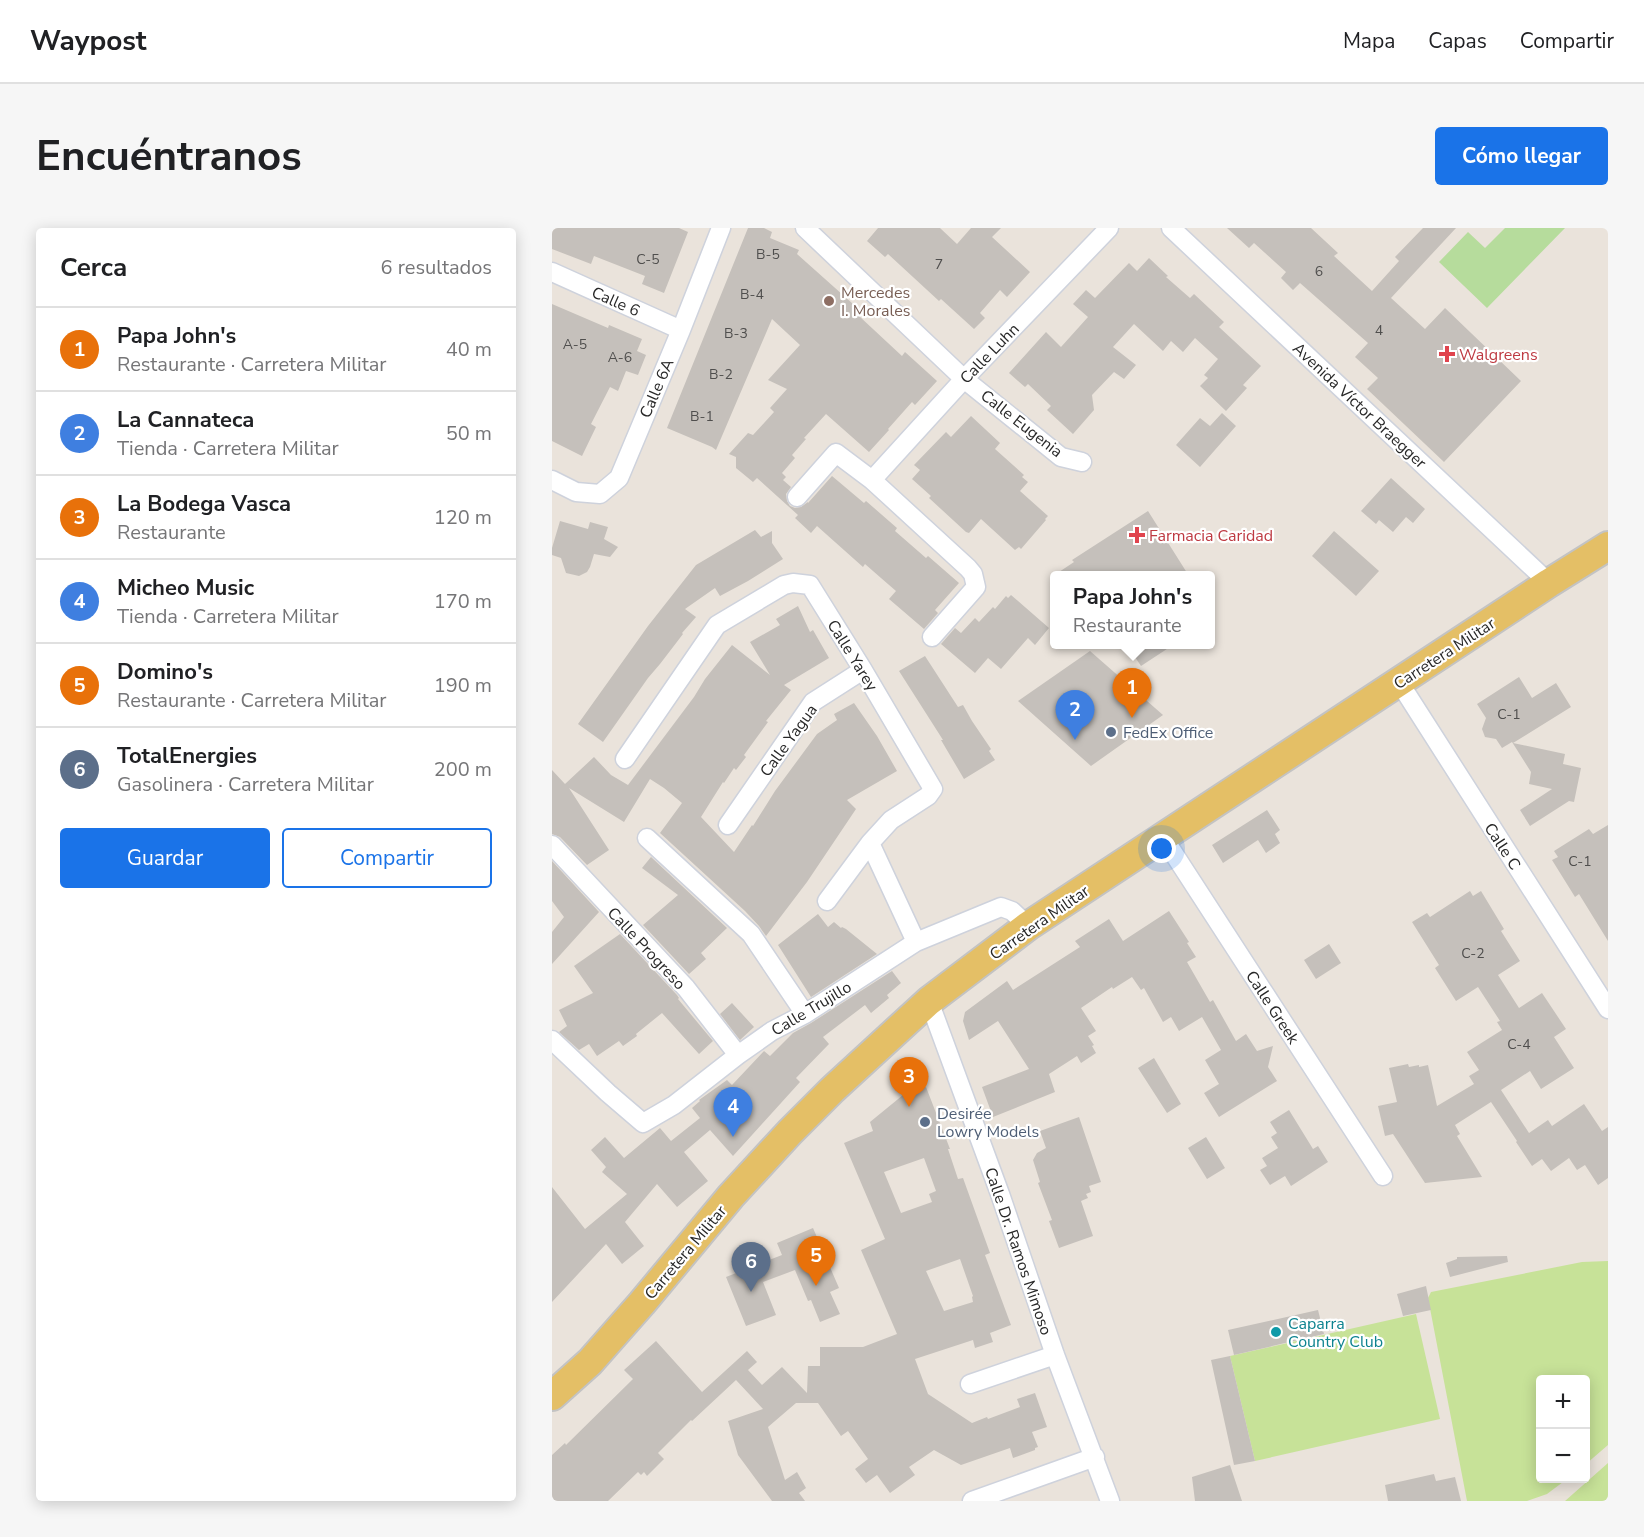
<!DOCTYPE html>
<html lang="es">
<meta charset="utf-8">
<style>
body{margin:0;font-family:"Nunito Sans",sans-serif;background:#f6f6f6;color:#202124}
.controls{position:absolute;right:18px;bottom:18px;display:grid;overflow:hidden;border-radius:6px;box-shadow:0 3px 15px #0003}
.controls button{width:54px;height:54px;display:grid;place-items:center;padding:0;border:0;border-bottom:2px solid #e0e0e0;background:#fff;color:#202124;font:30px sans-serif}
.you{position:absolute;left:610px;top:621px;width:21px;height:21px;margin:-15px;border:4px solid #fff;border-radius:50%;background:#1a73e8;box-shadow:0 0 0 9px #1a73e833}
.badge{display:grid;place-items:center;width:39px;height:39px;border-radius:50%;background:#1a73e8;color:#fff;font-size:20px;font-weight:700}
.pin{position:absolute;translate:-50% -50px;filter:drop-shadow(0 2px 3px #0008)}
.pin::after{content:'';position:absolute;top:32px;width:21px;height:18px;background:inherit;clip-path:polygon(0 0,100% 0,50% 100%)}
.popup{position:absolute;left:498px;top:343px;width:165px;height:78px;box-sizing:border-box;display:grid;place-content:center;border-radius:6px;background:#fff;filter:drop-shadow(0 2px 4px #0005);font-size:20px;white-space:nowrap;color:#757577}
.popup b{font-size:22px;color:#202124}
.popup::after{content:'';position:absolute;left:50%;top:100%;margin-left:-12px;border:12px solid transparent;border-top-color:#fff}
.list{margin:0;padding:0;list-style:none}
h2{display:flex;justify-content:space-between;align-items:center;height:78px;margin:0;padding:0 24px;font-size:26px}
h2 small{font-size:20px;font-weight:400;color:#757577}
.list li{display:grid;grid-template-columns:39px 1fr auto;gap:18px;align-items:center;box-sizing:border-box;height:84px;padding:0 24px;border-top:2px solid #e0e0e0}
.list b{display:block;font-size:22px;white-space:nowrap}
.list p{margin:0;font-size:20px;white-space:nowrap;color:#757577}
.list em{font-size:20px;font-style:normal;color:#757577}
.actions{display:flex;gap:12px;padding:18px 24px}
.actions a{flex:1;padding:14px 0;border:2px solid #1a73e8;border-radius:6px;text-align:center;font-size:21px;color:#1a73e8}
.actions .main{background:#1a73e8;color:#fff}
.map{position:relative;flex:none;width:1056px;height:1273px;overflow:hidden;border-radius:6px}
header{display:flex;align-items:center;gap:36px;box-sizing:border-box;height:84px;padding:0 30px;background:#fff;border-bottom:2px solid #e0e0e0}
header strong{font-size:28px}
nav{display:flex;gap:33px;margin-inline-start:auto;font-size:21px}
.intro{display:flex;align-items:center;justify-content:space-between;box-sizing:border-box;height:144px;padding:0 36px}
h1{margin:0;font-size:42px}
.button{padding:15px 27px;border-radius:6px;background:#1a73e8;color:#fff;font-size:21px;font-weight:700}
main{display:flex;gap:36px;padding:0 36px}
aside{flex:1;background:#fff;border-radius:6px;box-shadow:0 3px 15px #0003}
.map>svg:first-child{display:block}
.green{fill:#b6dc9c}
.pitch{fill:#c7e298}
.building{fill:#c5c0bb;fill-rule:evenodd}
.lines{fill:none;stroke-linecap:round;stroke-linejoin:round}
.minor-casing{stroke:#ced2dc;stroke-width:21}
.primary-casing{stroke:#c3c3c3;stroke-width:32}
.minor{stroke:#fff;stroke-width:18}
.primary{stroke:#e4bf66;stroke-width:28}
.education-dot{fill:#8d6e63;stroke:#fff;stroke-width:2}
.health-dot{fill:#e0444e;stroke:#fff;stroke-width:2}
.service-dot{fill:#5c6f8a;stroke:#fff;stroke-width:2}
.culture-dot{fill:#0f9aa8;stroke:#fff;stroke-width:2}
.labels{text-anchor:middle;stroke-width:4.5;stroke-linejoin:round;paint-order:stroke}
.number-label{font-size:14px;fill:#4f4e4d}
.education-label{font-size:16px;fill:#785e54;stroke:#fff;text-anchor:start}
.street-label{font-size:16px;fill:#282828;stroke:#fff}
.health-label{font-size:16px;fill:#be3a42;stroke:#fff;text-anchor:start}
.service-label{font-size:16px;fill:#4e5e75;stroke:#fff;text-anchor:start}
.culture-label{font-size:16px;fill:#0d838f;stroke:#fff;text-anchor:start}
</style>
<header>
<strong>Waypost</strong>
<nav><a>Mapa</a><a>Capas</a><a>Compartir</a></nav>
</header>
<div class="intro"><h1>Encuéntranos</h1><a class="button">Cómo llegar</a></div>
<main>
<aside>
<h2>Cerca<small>6 resultados</small></h2>
<ul class="list">
<li><span class="badge" style="background:#e8710a">1</span><div><b>Papa John's</b><p>Restaurante · Carretera Militar</p></div><em>40 m</em></li>
<li><span class="badge" style="background:#3f7fe0">2</span><div><b>La Cannateca</b><p>Tienda · Carretera Militar</p></div><em>50 m</em></li>
<li><span class="badge" style="background:#e8710a">3</span><div><b>La Bodega Vasca</b><p>Restaurante</p></div><em>120 m</em></li>
<li><span class="badge" style="background:#3f7fe0">4</span><div><b>Micheo Music</b><p>Tienda · Carretera Militar</p></div><em>170 m</em></li>
<li><span class="badge" style="background:#e8710a">5</span><div><b>Domino's</b><p>Restaurante · Carretera Militar</p></div><em>190 m</em></li>
<li><span class="badge" style="background:#5c6f8a">6</span><div><b>TotalEnergies</b><p>Gasolinera · Carretera Militar</p></div><em>200 m</em></li>
</ul>
<div class="actions"><a class="main">Guardar</a><a>Compartir</a></div>
</aside>
<div class="map">
<svg width="1056" height="1273" viewBox="0 0 1056 1273">
<rect width="100%" height="100%" fill="#eae3db"/>
<!-- green -->
<path class="green" d="M953,0H1013L935,80L887,34L916,4L933,20Z"/>
<!-- pitch -->
<path class="pitch" d="M1056,1033V1217L1034,1236V1152H988V1250L1015,1251L995,1266L975,1273H915L876,1070L879,1064L1030,1034Z
M864,1086L888,1191L703,1233L678,1128Z
M1056,1235V1273H1013Z"/>
<!-- building -->
<path class="building" d="M0,0H127L136,4L112,65L90,56L93,48L42,28L39,36L0,21Z
M196,0H212L220,4L218,10L247,22L245,26L310,84L307,88L350,128L353,124L385,153L363,177L360,174L336,201L337,202L317,224L274,186L252,210L254,211L240,227L243,230L230,245L234,249L231,252L239,259L234,266L235,273L238,278L243,280L249,279L256,274V275L280,248L312,275L314,273L345,300L343,303L374,330L376,328L407,355L383,382L386,385L372,401L337,371L344,363L329,350L313,336L311,339L265,298L259,305L243,290L246,287L205,250L201,254L184,240V229L177,226L196,205L201,207L222,184L218,180L235,161L216,152L248,117L220,91L164,222L160,219L115,200Z
M326,0H388L405,16L419,0H449L440,9L478,44L455,69L448,62L428,85L433,90L422,101L389,71L387,73L336,26L333,29L315,13Z
M675,0H759L786,25L782,28L820,63L847,33L843,29L871,0H904L839,70L873,101L893,80L969,153L892,234L815,161L826,150L803,129L816,115L748,55L741,62L729,50L734,44L702,15L697,20Z
M597,30L616,48L614,49L638,70L642,66L672,94L667,99L709,138L691,157L695,160L674,183L648,158L656,150L652,147L666,131L643,110L631,124L619,113L611,123L582,96L561,119L584,137L572,151L562,144L540,167L542,182L521,206L495,182L499,178L476,156L473,159L457,145L494,104L509,119L536,89L521,76L534,62L543,70L577,35L585,43Z
M0,76L56,100L57,97L90,111L85,123L94,127L86,147L74,143L66,163L58,159L39,196L44,199L30,228L0,213Z
M670,185L684,198L648,239L624,217L648,190L658,198Z
M419,188L448,215L443,221L472,247L470,249L476,254L468,263L496,288L493,291L494,292L469,321L467,319L463,322L429,291L417,305L414,304L377,270L379,268L360,251L368,242L362,237L394,204L399,209Z
M839,250L873,281L861,295L854,289L841,304L827,292L824,296L809,283Z
M596,283L637,348H501L522,334L520,332Z
M8,293L36,301L38,294L56,299L52,311L66,319L58,329L42,326L38,339L35,344L27,348L14,345L9,330L0,327V320Z
M203,302L209,309L220,303V315L231,331L196,353L168,368L163,360L133,381L144,389L130,405L131,406L108,436L96,450L51,514L26,496L96,398L144,337Z
M782,303L827,343L804,368L760,328Z
M459,367L497,400L483,417L476,410L449,441L436,430L423,445L389,416L403,400L409,405L423,390L427,394L441,379L443,381L454,368L456,370Z
M246,378L258,404L261,402L277,430L232,457L239,462L214,493L216,494L192,527L194,529L184,542L182,540L172,555L171,554L149,589L182,624L200,597L201,598L223,563L265,506L285,492L282,486L302,475L325,508L345,543L295,572L304,581L255,654L214,708L207,698L193,683L108,605L130,575L112,560L98,551L72,594L17,560L57,622L35,637L8,609L0,606V542L13,556L42,529L59,547L76,557L142,469L153,451L180,417L218,447L198,414L228,397L224,391Z
M575,417H621L589,438Z
M538,423L611,487L539,538L466,473Z
M373,428L406,479L411,477L420,493L439,521L437,523L443,532L412,551L389,512H391L347,443Z
M967,449L980,470L1004,455L1019,479L961,515L1013,526L1011,536L1029,540L1022,574L1017,573L978,598L968,582L1000,561L977,556L979,544L960,514L950,520L944,511L933,509L930,501L934,490L925,476Z
M715,582L728,602L723,606L728,615L714,625L706,612L671,635L660,617Z
M1056,597V713L1027,666L1023,669L1000,632L1006,629L1002,623L1037,601L1041,606Z
M99,629L175,700L149,725L154,731L137,746L91,697L126,667L90,640Z
M0,633L47,684L0,736V704L12,689L0,673Z
M918,663L921,668L929,663L952,701L949,703L968,733L946,747L967,780L990,765L1014,801L1002,809L1022,840L989,861L978,843L949,862L977,905L996,892L1000,898L1032,876L1050,903L1056,899V950L1046,957L1033,937L1025,942L1017,930L999,943L990,931L980,938L964,914L965,913L939,874L903,897L908,906L905,908L930,949L873,955L841,906L833,908L826,878L845,874L837,840L856,836L857,839L867,837V839L876,837L885,878L922,856L917,848L927,842L915,824L950,802L945,794L948,793L926,759L904,773L883,740L887,737L860,694L875,685L878,689Z
M617,683L637,714L635,715L644,729L635,734L658,774L661,772L684,813L694,806L705,823L721,818L716,839L725,853L667,889L652,865L667,856L653,832L669,822L650,789L627,803L619,789L611,794L592,760L589,762L580,749L561,761L560,759L529,780L544,803L536,808L542,817L540,818L544,825L529,835L525,828L497,846L503,864L441,889L430,859L477,841L446,793L417,812L411,793L413,784L455,753L461,762L528,719L523,713L557,691L571,713Z
M266,686L276,699L282,694L289,700L290,699L294,701L325,726L259,769L226,717Z
M68,706L125,767L127,770L126,771L161,813L147,826L110,785L84,806L85,808L71,818L67,813L45,828L37,816L27,822L7,804L15,798L7,782L41,765L22,738Z
M777,716L789,735L764,751L752,732Z
M340,743L349,755L335,767L337,770L319,785L313,777L271,809L277,816L244,850L248,854L181,928L158,902L132,924L156,953L125,979L105,956L73,994L92,1018L70,1036L54,1016L0,1074V959L33,1001L75,966L50,944L54,939L39,922L53,909L72,930L108,900L119,913L148,890L140,880L148,873L147,872L175,852L180,857L212,823L218,828L241,805L259,795Z
M180,775L202,799L188,812L168,786Z
M602,830L629,876L615,885L586,840Z
M374,859L398,921H396L406,951L411,950L438,1025L433,1027L459,1097L438,1105L441,1114L423,1120L421,1112L363,1131L376,1166L420,1195L435,1189L436,1191L468,1179L465,1171L483,1165L495,1199L480,1204L486,1219L483,1220V1222L461,1230L458,1220L409,1237L382,1222L357,1239L363,1247L338,1265L325,1247L314,1255L303,1241L316,1231L296,1203L289,1208L266,1175H244L216,1199L233,1252L245,1244L254,1260L247,1265L253,1273H220L186,1227L176,1193L211,1181L184,1152L140,1193L139,1192L106,1225L112,1231L95,1248L92,1244L89,1247L86,1244L56,1273H0V1227L13,1215L14,1217L81,1151L72,1142L104,1113L150,1164L195,1123L205,1134L196,1142L210,1157L230,1139L255,1165L256,1138H268V1119H311L345,1106L309,1022L333,1011L292,915L321,903L318,894L351,867ZM372,930L384,963L377,966L380,974L349,985L332,944ZM408,1031L421,1068L420,1069L421,1074L392,1083L374,1043Z
M737,882L761,921L766,918L776,934L739,958L733,948L718,957L708,942L715,938L710,930L726,920L719,909L725,905L718,894Z
M527,889L549,954L537,958L539,964L534,966L536,970L529,973L541,1008L507,1020L497,993L500,992L486,955L488,954L481,932L485,925L494,920L488,903Z
M654,909L673,940L655,951L636,920Z
M261,1000L287,1060L278,1064L288,1086L268,1094L259,1072L256,1073L243,1042L211,1054L224,1087L194,1098L174,1049L230,1027L225,1015Z
M955,1028L956,1034L898,1049L894,1035L905,1031V1029Z
M874,1058L879,1082L851,1088L845,1066Z
M766,1082L772,1106L682,1127L676,1102Z
M678,1128L703,1233L682,1237L659,1132Z
M678,1237L690,1273H643L640,1249Z
M882,1246L884,1253L903,1249L909,1273H836L833,1257Z"/>
<g class="lines">
<defs>
<path id="minor" d="M253,0L412,151L509,229L530,234
M619,0L997,355
M0,44L129,102
M0,252L24,264L48,266L67,250L129,102L169,0
M320,252L412,151L557,0
M245,269L284,225L320,252L416,340L421,346L424,359L380,409
M847,454L1056,781
M73,531L165,397L232,357L241,355L258,357L311,442L381,561L376,568L339,592L318,615L364,714
M176,597L261,474L311,442
M611,609L831,948
M95,610L199,706L253,786
M0,617L134,760L186,827
M275,673L318,615
M377,773L448,966L503,1127L558,1273
M0,812L56,865L91,895L122,877L186,827L220,803L253,786L364,714L449,679L460,683L476,698
M418,1156L503,1127
M420,1273L543,1229"/>
<path id="primary" d="M0,1168L38,1134L90,1075L179,968L238,904L280,862L377,773L476,698L997,355L1056,318"/>
</defs>
<!-- minor casing -->
<use href="#minor" class="minor-casing"/>
<!-- primary casing -->
<use href="#primary" class="primary-casing"/>
<!-- minor -->
<use href="#minor" class="minor"/>
<!-- primary -->
<use href="#primary" class="primary"/>
</g>
<!-- markers -->
<circle class="education-dot" cx="277" cy="73" r="6"/>
<g class="health-dot">
<path d="M892 117h6v6h6v6h-6v6h-6v-6h-6v-6h6z"/>
<path d="M582 298h6v6h6v6h-6v6h-6v-6h-6v-6h6z"/>
</g>
<g class="service-dot">
<circle cx="559" cy="504" r="6"/>
<circle cx="373" cy="894" r="6"/>
</g>
<circle class="culture-dot" cx="724" cy="1104" r="6"/>
<g class="labels">
<!-- number labels -->
<g class="number-label">
<text x="216" y="31">B-5</text>
<text x="96" y="36">C-5</text>
<text x="387" y="41">7</text>
<text x="767" y="48">6</text>
<text x="200" y="71">B-4</text>
<text x="827" y="107">4</text>
<text x="184" y="110">B-3</text>
<text x="23" y="121">A-5</text>
<text x="68" y="134">A-6</text>
<text x="169" y="151">B-2</text>
<text x="150" y="193">B-1</text>
<text x="957" y="491">C-1</text>
<text x="1028" y="638">C-1</text>
<text x="921" y="730">C-2</text>
<text x="967" y="821">C-4</text>
</g>
<!-- education labels -->
<g class="education-label">
<text x="289" y="70">Mercedes<tspan x="289" dy="18">I. Morales</tspan></text>
</g>
<!-- street labels -->
<g class="street-label">
<text transform="translate(64 73) rotate(24)" y="6">Calle 6</text>
<text transform="translate(437 125) rotate(-46)" y="6">Calle Luhn</text>
<text transform="translate(104 160) rotate(-67)" y="6">Calle 6A</text>
<text transform="translate(808 177) rotate(43)" y="6">Avenida Víctor Braegger</text>
<text transform="translate(470 195) rotate(38)" y="6">Calle Eugenia</text>
<text transform="translate(892 425) rotate(-33)" y="6">Carretera Militar</text>
<text transform="translate(301 427) rotate(58)" y="6">Calle Yarey</text>
<text transform="translate(236 512) rotate(-54)" y="6">Calle Yagua</text>
<text transform="translate(951 618) rotate(57)" y="6">Calle C</text>
<text transform="translate(487 694) rotate(-35)" y="6">Carretera Militar</text>
<text transform="translate(95 720) rotate(47)" y="6">Calle Progreso</text>
<text transform="translate(721 779) rotate(57)" y="6">Calle Greek</text>
<text transform="translate(259 780) rotate(-31)" y="6">Calle Trujillo</text>
<text transform="translate(467 1023) rotate(71)" y="6">Calle Dr. Ramos Mimoso</text>
<text transform="translate(133 1024) rotate(-50)" y="6">Carretera Militar</text>
</g>
<!-- health labels -->
<g class="health-label">
<text x="907" y="132">Walgreens</text>
<text x="597" y="313">Farmacia Caridad</text>
</g>
<!-- service labels -->
<g class="service-label">
<text x="571" y="510">FedEx Office</text>
<text x="385" y="891">Desirée<tspan x="385" dy="18">Lowry Models</tspan></text>
</g>
<!-- culture labels -->
<g class="culture-label">
<text x="736" y="1101">Caparra<tspan x="736" dy="18">Country Club</tspan></text>
</g>
</g>
</svg>
<div class="controls">
<button>+</button>
<button>−</button>
</div>
<div class="you"></div>
<div class="pin badge" style="left:580px;top:490px;background:#e8710a">1</div>
<div class="popup"><b>Papa John's</b>Restaurante</div>
<div class="pin badge" style="left:523px;top:512px;background:#3f7fe0">2</div>
<div class="pin badge" style="left:357px;top:879px;background:#e8710a">3</div>
<div class="pin badge" style="left:181px;top:909px;background:#3f7fe0">4</div>
<div class="pin badge" style="left:264px;top:1058px;background:#e8710a">5</div>
<div class="pin badge" style="left:199px;top:1064px;background:#5c6f8a">6</div>
</div>
</main>
